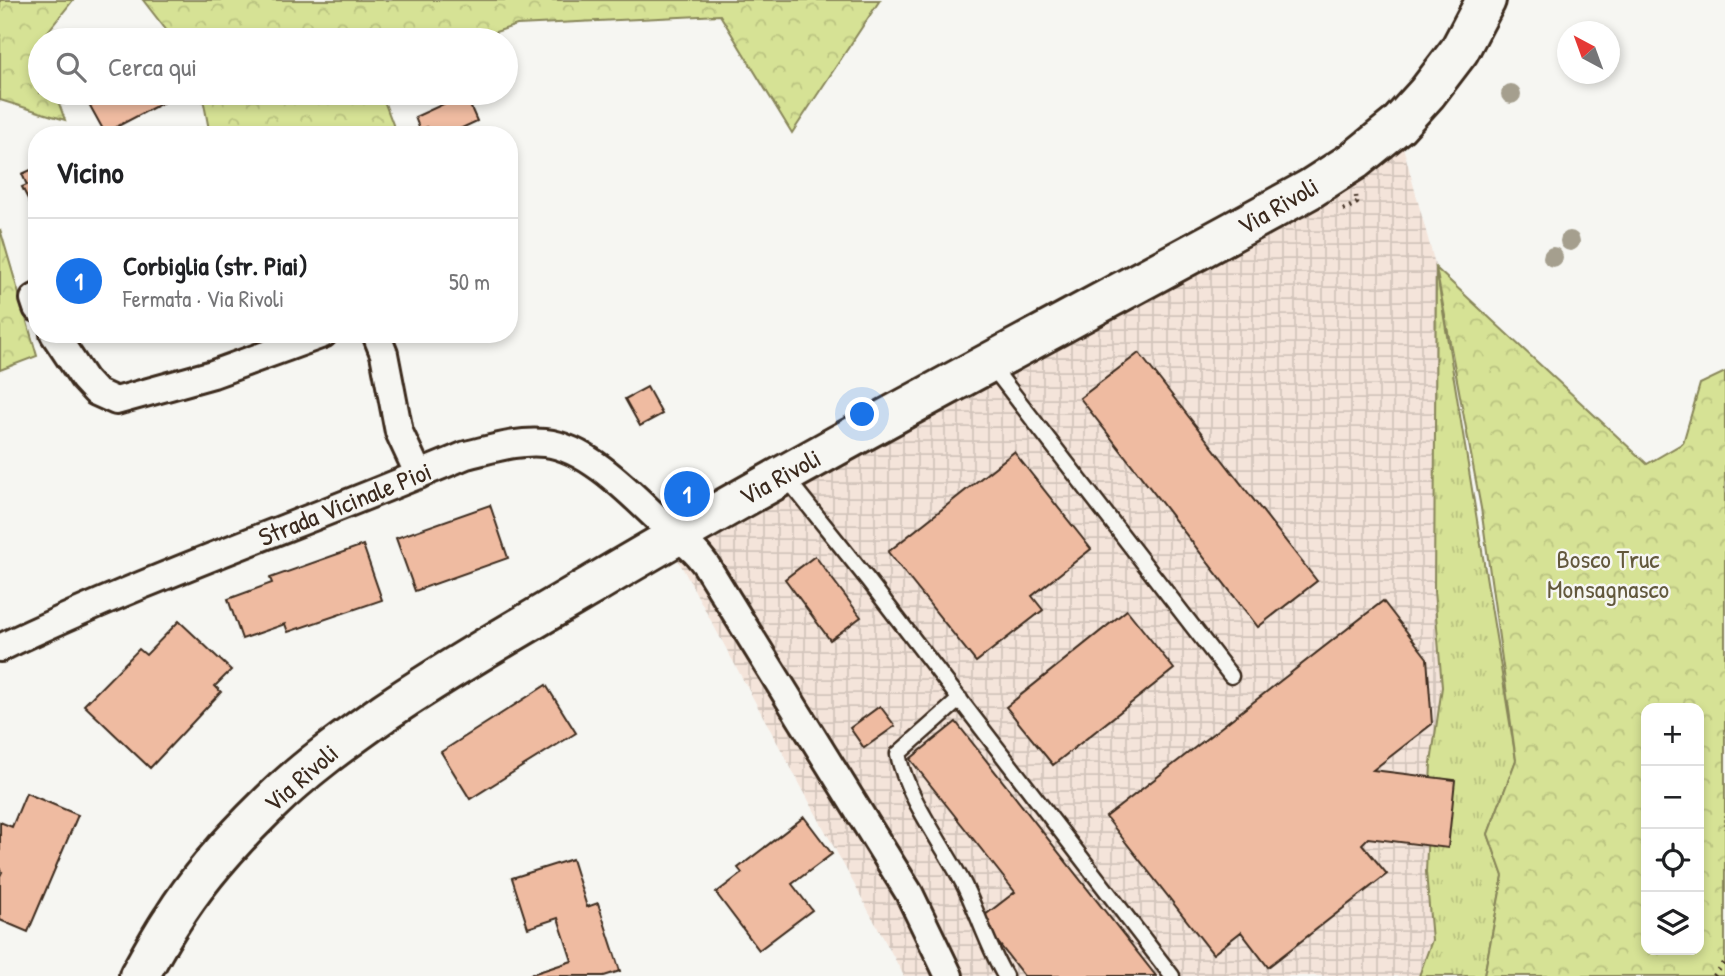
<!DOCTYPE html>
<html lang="it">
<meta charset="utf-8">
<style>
body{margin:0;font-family:"Patrick Hand",sans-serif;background:#f2f2f2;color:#202124}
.controls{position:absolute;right:21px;bottom:21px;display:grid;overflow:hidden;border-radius:14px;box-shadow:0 4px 10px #0003}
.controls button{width:63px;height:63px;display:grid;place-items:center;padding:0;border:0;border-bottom:2px solid #e0e0e0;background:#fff;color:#202124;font:35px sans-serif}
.compass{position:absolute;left:1557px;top:21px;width:63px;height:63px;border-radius:50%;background:#fff;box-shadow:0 4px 10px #0003;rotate:319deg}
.you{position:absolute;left:863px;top:415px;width:24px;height:24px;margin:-18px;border:5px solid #fff;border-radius:50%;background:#1a73e8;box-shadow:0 0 0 10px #1a73e833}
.badge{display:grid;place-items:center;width:46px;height:46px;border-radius:50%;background:#1a73e8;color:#fff;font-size:23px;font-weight:700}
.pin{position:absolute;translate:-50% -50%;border:4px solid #fff;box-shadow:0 2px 7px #0006}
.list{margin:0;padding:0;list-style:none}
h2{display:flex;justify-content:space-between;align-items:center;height:91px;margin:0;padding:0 28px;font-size:30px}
h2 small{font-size:23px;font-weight:400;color:#757577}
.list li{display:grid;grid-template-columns:46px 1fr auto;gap:21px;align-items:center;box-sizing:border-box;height:126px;padding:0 28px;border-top:2px solid #e0e0e0}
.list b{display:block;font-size:26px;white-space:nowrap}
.list p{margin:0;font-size:23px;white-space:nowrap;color:#757577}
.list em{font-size:23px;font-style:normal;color:#757577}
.icon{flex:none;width:38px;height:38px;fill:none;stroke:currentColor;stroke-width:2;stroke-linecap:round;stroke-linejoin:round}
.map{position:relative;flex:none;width:1725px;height:976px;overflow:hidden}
.search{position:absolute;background:#fff;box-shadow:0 4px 10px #0003;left:28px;top:28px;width:490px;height:77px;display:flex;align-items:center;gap:18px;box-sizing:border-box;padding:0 24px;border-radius:38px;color:#757577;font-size:26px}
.panel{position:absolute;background:#fff;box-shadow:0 4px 10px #0003;left:28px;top:126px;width:490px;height:217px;border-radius:28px}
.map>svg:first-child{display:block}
.industrial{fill:url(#industrial-grid)}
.grass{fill:url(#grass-tufts);stroke:#88865a;stroke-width:2}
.forest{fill:url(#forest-crowns);stroke:#88865a;stroke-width:2;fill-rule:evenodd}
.building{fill:#efbba1;stroke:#3b2a1e;stroke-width:2}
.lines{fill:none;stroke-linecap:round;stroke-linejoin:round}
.lane-casing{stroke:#3b2a1e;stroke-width:19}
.street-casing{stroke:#3b2a1e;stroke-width:32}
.secondary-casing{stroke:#3b2a1e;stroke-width:44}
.path{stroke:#3b2a1e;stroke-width:4.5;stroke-dasharray:2 5;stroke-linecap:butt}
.lane{stroke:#f6f6f2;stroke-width:14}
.street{stroke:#f6f6f2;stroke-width:26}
.secondary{stroke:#f6f6f2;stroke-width:38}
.tree{fill:#a59f8e}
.labels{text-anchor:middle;stroke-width:5;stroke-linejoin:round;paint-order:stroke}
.street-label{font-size:26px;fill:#3b2a1e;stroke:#f6f6f2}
.park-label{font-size:26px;fill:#62583c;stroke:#f6f6f2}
</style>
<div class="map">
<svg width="1725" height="976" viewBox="0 0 1725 976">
<defs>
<pattern id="industrial-grid" width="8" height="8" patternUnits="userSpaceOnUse" patternTransform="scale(1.75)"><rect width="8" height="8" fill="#f4e4da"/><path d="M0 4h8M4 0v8" fill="none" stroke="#d2c4bb"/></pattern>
<pattern id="grass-tufts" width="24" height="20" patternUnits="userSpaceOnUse" patternTransform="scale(1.75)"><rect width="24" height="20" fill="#d6e295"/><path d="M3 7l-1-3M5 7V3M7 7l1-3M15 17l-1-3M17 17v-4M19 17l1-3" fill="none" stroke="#b9c280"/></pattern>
<pattern id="forest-crowns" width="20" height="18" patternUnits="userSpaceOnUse" patternTransform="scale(1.75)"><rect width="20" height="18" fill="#d6e295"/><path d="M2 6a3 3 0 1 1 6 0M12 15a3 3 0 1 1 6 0" fill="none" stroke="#b9c280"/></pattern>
</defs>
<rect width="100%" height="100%" fill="#f6f6f2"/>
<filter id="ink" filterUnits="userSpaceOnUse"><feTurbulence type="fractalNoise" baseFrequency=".0143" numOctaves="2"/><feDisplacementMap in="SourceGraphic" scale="14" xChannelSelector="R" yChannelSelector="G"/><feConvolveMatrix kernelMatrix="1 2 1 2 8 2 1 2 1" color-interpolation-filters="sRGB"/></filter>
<g filter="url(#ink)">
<!-- industrial -->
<path class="industrial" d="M1402,143L1436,268L1434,591L1442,687L1431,763L1426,872L1432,940L1419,976H904L658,523Z"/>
<!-- grass -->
<path class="grass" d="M1436,268L1516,760L1488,834L1503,876L1484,976H1419L1432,940L1426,872L1431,763L1442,687L1434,591Z"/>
<!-- forest -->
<path class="forest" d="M0,0H73L38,44L40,51V93H55L65,120L0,100Z
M143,0H880L792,133L720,15L517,25L471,40H174Z
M202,93H381L397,135H210Z
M0,229L37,356L0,370Z
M1436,268L1647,464L1683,443L1700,384L1725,372V976H1484L1503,876L1488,834L1516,760L1481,508ZM1699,708V950H1646V708Z"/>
<!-- building -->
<path class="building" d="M83,93H159L164,102L105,133Z
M465,94L477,121L447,135H431L427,127L420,130L415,117Z
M37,167V217L22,187L27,185L22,174Z
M1139,353L1317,581L1258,627L1080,398Z
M647,387L662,414L640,426L625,399Z
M1014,452L1091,549L1032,596L1043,610L976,662L888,552Z
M490,505L508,558L415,591L396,538Z
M363,545L382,600L288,632L285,624L242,639L228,599L272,583L270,578Z
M815,556L861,617L830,640L785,579Z
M1383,601L1427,658L1432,724L1373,770L1455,780L1448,848L1368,838L1362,844L1387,874L1268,967L1241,932L1213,954L1106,817Z
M1127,610L1174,669L1053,765L1006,707Z
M179,621L231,670L215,686L221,692L150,768L84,705L139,649L146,655Z
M546,685L576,733L470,799L441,752Z
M880,706L895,726L864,748L850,728Z
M956,722L1156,976H1024L980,919L1015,892L910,759Z
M26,793L78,815L28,932L0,920V876L2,872L0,871V822L12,827Z
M804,817L832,854L792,884L812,910L759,950L716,893L742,873L738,868Z
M572,859L587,907L598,903L620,971L604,976H526L572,961L558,918L528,928L512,878Z"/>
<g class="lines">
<defs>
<path id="lane" d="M990,364L1231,676
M784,475L868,580L1172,976
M960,699L898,754C907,798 942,843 963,883C978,913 988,947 1005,976"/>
<path id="street" d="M37,297L34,299L37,308
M54,334L84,379L96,392L116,401L213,374L323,334
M376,334L384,354L399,432L419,475
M0,648C152,575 311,521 466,455C492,449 518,440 545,443C593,448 641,505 675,535C681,540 687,544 692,549C697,553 702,560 706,565L909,893L949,976"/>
<path id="secondary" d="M139,976C150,957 160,938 172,920C198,878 232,840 268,805C304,769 345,740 386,711C453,666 524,625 594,584C828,445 1071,321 1310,189L1355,160L1398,125L1427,93L1459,51L1486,0"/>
</defs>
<!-- lane casing -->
<use href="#lane" class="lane-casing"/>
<!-- street casing -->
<use href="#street" class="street-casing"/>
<!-- secondary casing -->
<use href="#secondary" class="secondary-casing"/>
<!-- path -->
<path class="path" d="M1343,210L1357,203L1356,196
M1714,976L1725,962"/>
<!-- lane -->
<use href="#lane" class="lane"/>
<!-- street -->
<use href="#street" class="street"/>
<!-- secondary -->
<use href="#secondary" class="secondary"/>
</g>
<!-- trees -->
<g class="tree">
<circle cx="1511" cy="94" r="10"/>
<circle cx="1570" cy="241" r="10"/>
<circle cx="1553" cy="257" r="10"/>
</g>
</g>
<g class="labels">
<!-- street labels -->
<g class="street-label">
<text transform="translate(1278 206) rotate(-30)" y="9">Via Rivoli</text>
<text transform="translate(780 477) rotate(-29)" y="9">Via Rivoli</text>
<text transform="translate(345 504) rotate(-22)" y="9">Strada Vicinale Pioi</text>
<text transform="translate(301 778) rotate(-41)" y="9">Via Rivoli</text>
</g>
<!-- park labels -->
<g class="park-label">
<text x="1608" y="568">Bosco Truc<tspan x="1608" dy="30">Monsagnasco</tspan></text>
</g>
</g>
</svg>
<div class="controls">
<button>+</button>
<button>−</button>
<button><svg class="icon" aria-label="locate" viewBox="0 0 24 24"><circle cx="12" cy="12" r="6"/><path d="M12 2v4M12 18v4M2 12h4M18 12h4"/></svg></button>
<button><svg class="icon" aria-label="layers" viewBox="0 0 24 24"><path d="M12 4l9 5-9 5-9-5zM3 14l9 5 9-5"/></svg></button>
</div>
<svg class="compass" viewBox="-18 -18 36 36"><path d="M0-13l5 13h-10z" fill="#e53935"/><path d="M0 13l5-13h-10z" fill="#757577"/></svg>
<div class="you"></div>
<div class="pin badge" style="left:687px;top:494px">1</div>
<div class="search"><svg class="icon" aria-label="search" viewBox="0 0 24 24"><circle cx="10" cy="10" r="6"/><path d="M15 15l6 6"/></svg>Cerca qui</div>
<section class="panel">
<h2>Vicino<small></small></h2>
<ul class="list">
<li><span class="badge">1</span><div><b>Corbiglia (str. Piai)</b><p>Fermata · Via Rivoli</p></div><em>50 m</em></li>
</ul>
</section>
</div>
